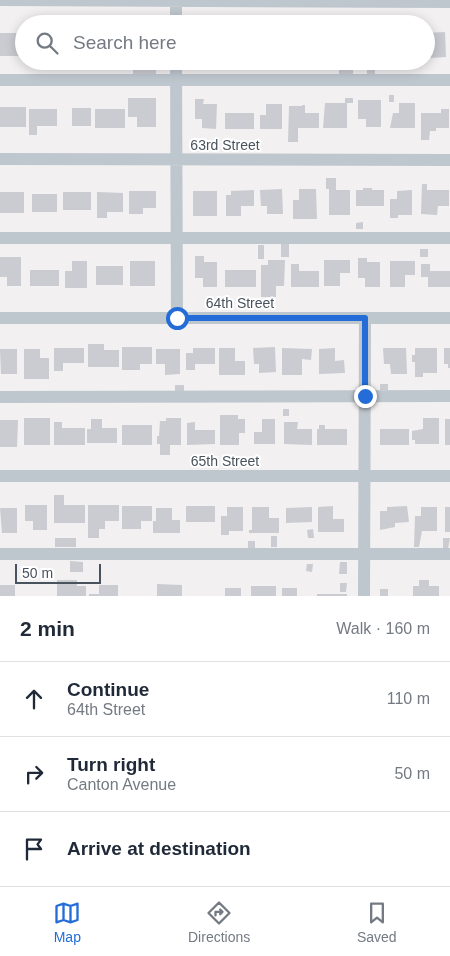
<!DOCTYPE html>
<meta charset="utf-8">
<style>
body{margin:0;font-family:Helvetica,sans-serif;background:#f2f2f3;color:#1f2937}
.scale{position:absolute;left:15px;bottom:12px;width:86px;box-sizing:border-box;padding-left:5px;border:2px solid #49535d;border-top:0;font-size:14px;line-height:18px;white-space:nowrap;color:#49535d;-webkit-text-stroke:4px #fff;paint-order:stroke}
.stop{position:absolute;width:15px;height:15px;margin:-11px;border:4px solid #246dd9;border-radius:50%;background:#fff}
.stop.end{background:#246dd9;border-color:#fff;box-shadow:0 1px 5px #0008}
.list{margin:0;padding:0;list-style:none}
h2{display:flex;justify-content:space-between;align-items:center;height:65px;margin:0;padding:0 20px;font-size:21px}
h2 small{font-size:16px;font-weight:400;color:#747a83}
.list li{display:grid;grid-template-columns:32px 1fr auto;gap:15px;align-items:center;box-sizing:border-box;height:75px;padding:0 20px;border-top:1px solid #e0e1e3}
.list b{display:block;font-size:19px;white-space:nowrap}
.list p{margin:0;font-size:16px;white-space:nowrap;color:#747a83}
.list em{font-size:16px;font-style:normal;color:#747a83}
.icon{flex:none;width:28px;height:28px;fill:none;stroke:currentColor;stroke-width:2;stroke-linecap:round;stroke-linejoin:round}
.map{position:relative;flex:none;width:450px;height:596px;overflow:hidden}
.search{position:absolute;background:#fff;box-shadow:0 2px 12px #0003;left:15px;right:15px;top:15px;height:55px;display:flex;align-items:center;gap:12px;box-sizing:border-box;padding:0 18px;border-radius:28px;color:#747a83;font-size:19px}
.sheet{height:290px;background:#fff}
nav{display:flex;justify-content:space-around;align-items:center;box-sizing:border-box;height:70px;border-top:1px solid #e0e1e3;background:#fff;font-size:14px;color:#747a83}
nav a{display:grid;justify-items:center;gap:2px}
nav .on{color:#246dd9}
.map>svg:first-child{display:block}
.building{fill:#caccd2}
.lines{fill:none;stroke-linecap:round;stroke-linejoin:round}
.minor{stroke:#bfc7ce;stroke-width:12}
.route{stroke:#246dd9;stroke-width:6}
.labels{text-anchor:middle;stroke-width:4;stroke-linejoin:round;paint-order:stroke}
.street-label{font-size:14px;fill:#49535d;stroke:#fff}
</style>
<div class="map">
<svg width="450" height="596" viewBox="0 0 450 596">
<rect width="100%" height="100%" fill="#f2f0f0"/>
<!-- building -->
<path class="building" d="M445,32L446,57L430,58V48L426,49V33Z
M0,33H16V39H24V56H0Z
M133,61H156V74H133Z
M206,61H225L224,64H206Z
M339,61H353V74H339Z
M375,61H384V67L375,66Z
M367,66L375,67V74H367Z
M389,95H394V102H389Z
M128,98H156V127H137V117H128Z
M345,98H353V103H347V128H323L325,103H345Z
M195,99H204L203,104H217L216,129L202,128V119H195Z
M358,100H381V127H366V119H358Z
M399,103H415V128H390L393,113H399Z
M266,104H282V129H260V115H266Z
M302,105H305V113H319V128H298V142H288L289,106H302Z
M0,107H26V127H0Z
M72,108H91V126H72Z
M29,109H57V126H37V135H29Z
M95,109H125V128H95Z
M441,109H449V128H436V131H430L429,140H421V113H441Z
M225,113H254V129H225Z
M326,178H336V190H350V215H329V189H326Z
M422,184H427V190H449V206H438L437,215L421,214Z
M363,188H372V190H384V206H356V190H363Z
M282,189L283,214H267V206H261L260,190Z
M299,189H316L317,219H293V200H299Z
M254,190V206H241V216H226V195H231V191Z
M412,190V215H398V218H390V199H397V191Z
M129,191H156V208H143V214H129Z
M193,191H217V216H193Z
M0,192H24V213H0Z
M63,192H91V210H63Z
M97,192L123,193V212H107V218H97Z
M32,194H57V212H32Z
M363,222V229H356V223Z
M281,244H289V257H281Z
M258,245H264V259H258Z
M420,249H428V257H420Z
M195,256H204V262H217V287H203V278H195Z
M0,257H21V286H7V277H0Z
M358,258H367V262H380V287H365V278H358Z
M268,260H285L284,286H276V297H261V265H268Z
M324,260H350V273H340V286H324Z
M72,261H87V288H65V271H72Z
M130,261H155V286H130Z
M390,261H415V275H405V287H390Z
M291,264H299V271H319V287H291Z
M421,264H430V271H450V287H428V277H421Z
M96,266H123V285H96Z
M30,270H59V286H30Z
M225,270H256V287H225Z
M88,344H104V350H119V367H88Z
M122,347H152V364H140V370H122Z
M275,347L276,372L259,373V364H254L253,348Z
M54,348H84V363H63V371H54Z
M193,348H215V364H195V370H186V353H193Z
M219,348H235V361H245V375H219Z
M282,348L312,349L311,360L302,359V375H282Z
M335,348V361L344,360L345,373L319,374V349Z
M383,348H406L407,374H391L390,364H384Z
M415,348H437V373H423V377H415V362H412V355H415Z
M444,348H450V368H448V364H444Z
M0,349H17V374H1Z
M24,349H40V358H49V379H24Z
M156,349H180V374L165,375V364H156Z
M380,384H388V390H380Z
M175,385H184V391H175Z
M283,409H289V416H283Z
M220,415H238V419H245V433H239V445H220Z
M24,418H50V445H24Z
M166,418H181V445H170V455H160V444H157V436H159L160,421H166Z
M423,418H439V444H415V440H412V431L423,429Z
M91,419H102V428H117V443H87V429H91Z
M262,419H275V444H254V432H262Z
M445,419H450V445H445Z
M0,420H18L17,447H0Z
M54,422H62V428H85V445H54Z
M195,422V430H215V444L187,445V423Z
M284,422H298L297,429H312V445L284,444Z
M122,425H152V445H122Z
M319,425H325V429H347V445H317V429H319Z
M380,429H409V445H380Z
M54,495H64V505H85V523H54Z
M25,505H47V530H33V521H25Z
M88,505H119V521H105V529H99V538H88Z
M122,506H152V521H141V529H122Z
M186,506H215V522H186Z
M333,506V519H344V532H318V507Z
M407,506L409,522L395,523V527L380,530V511H387V507Z
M227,507H243V531H229V535H221V516H227Z
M252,507H269V518H279V533H249V530H252Z
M312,507V522L286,523V508Z
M421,507H437V531H422L419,547H414L415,516H421Z
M445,507H450V532H445Z
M0,508H17V533H2Z
M156,508H172V520H180V533H153V521H156Z
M313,529L314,538H308L307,530Z
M271,536H277V547H271Z
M55,538H76V547H55Z
M443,538H450L448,549L443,550Z
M248,541H255V549L248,548Z
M70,561L83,562V572H70Z
M340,562H347V574H339Z
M307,564H313L312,572L306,571Z
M57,580H77V586H86V596H57Z
M419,580H429V586H439V596H413V586H419Z
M340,583H347L346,592H340Z
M157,584L182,585V596H157Z
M0,585H15V596H0Z
M99,585H118V596H89V594H99Z
M251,586H276V596H251Z
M225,588H241V596H225Z
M282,588H297V596H282Z
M380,589H388V596H380Z
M317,594H347V596H317Z"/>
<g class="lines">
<!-- minor -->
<path class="minor" d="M0,0L450,2
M176,0V24
M176,61L177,318
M0,80H450
M0,159L450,160
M0,238H450
M0,318H450
M0,397L450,396
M0,476H450
M0,554H450
M364,596L365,318"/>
</g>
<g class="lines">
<!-- route -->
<path class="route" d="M177,318H365V396"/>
</g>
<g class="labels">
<!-- street labels -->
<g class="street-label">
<text x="225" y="150">63rd Street</text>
<text x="240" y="308">64th Street</text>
<text x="225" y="466">65th Street</text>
</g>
</g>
</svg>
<div class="scale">50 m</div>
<div class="stop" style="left:177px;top:318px"></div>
<div class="stop end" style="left:365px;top:396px"></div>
<div class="search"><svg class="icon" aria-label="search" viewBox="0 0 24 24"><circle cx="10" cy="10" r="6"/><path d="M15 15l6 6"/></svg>Search here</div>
</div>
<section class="sheet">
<h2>2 min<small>Walk · 160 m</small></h2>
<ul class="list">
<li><svg class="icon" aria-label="ahead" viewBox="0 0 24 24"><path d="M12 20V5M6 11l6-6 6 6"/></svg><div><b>Continue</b><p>64th Street</p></div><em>110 m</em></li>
<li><svg class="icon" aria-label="right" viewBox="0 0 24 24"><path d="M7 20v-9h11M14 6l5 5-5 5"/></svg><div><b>Turn right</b><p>Canton Avenue</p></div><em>50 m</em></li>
<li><svg class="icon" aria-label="arrive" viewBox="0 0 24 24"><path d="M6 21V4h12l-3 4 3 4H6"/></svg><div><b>Arrive at destination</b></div></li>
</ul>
</section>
<nav>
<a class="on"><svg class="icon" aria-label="map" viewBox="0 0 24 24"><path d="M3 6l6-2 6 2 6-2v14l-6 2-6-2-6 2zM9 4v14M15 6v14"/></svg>Map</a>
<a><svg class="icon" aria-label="directions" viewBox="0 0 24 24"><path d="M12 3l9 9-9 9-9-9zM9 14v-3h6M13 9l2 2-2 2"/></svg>Directions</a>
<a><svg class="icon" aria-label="saved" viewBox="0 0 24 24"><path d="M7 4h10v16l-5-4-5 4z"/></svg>Saved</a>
</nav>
